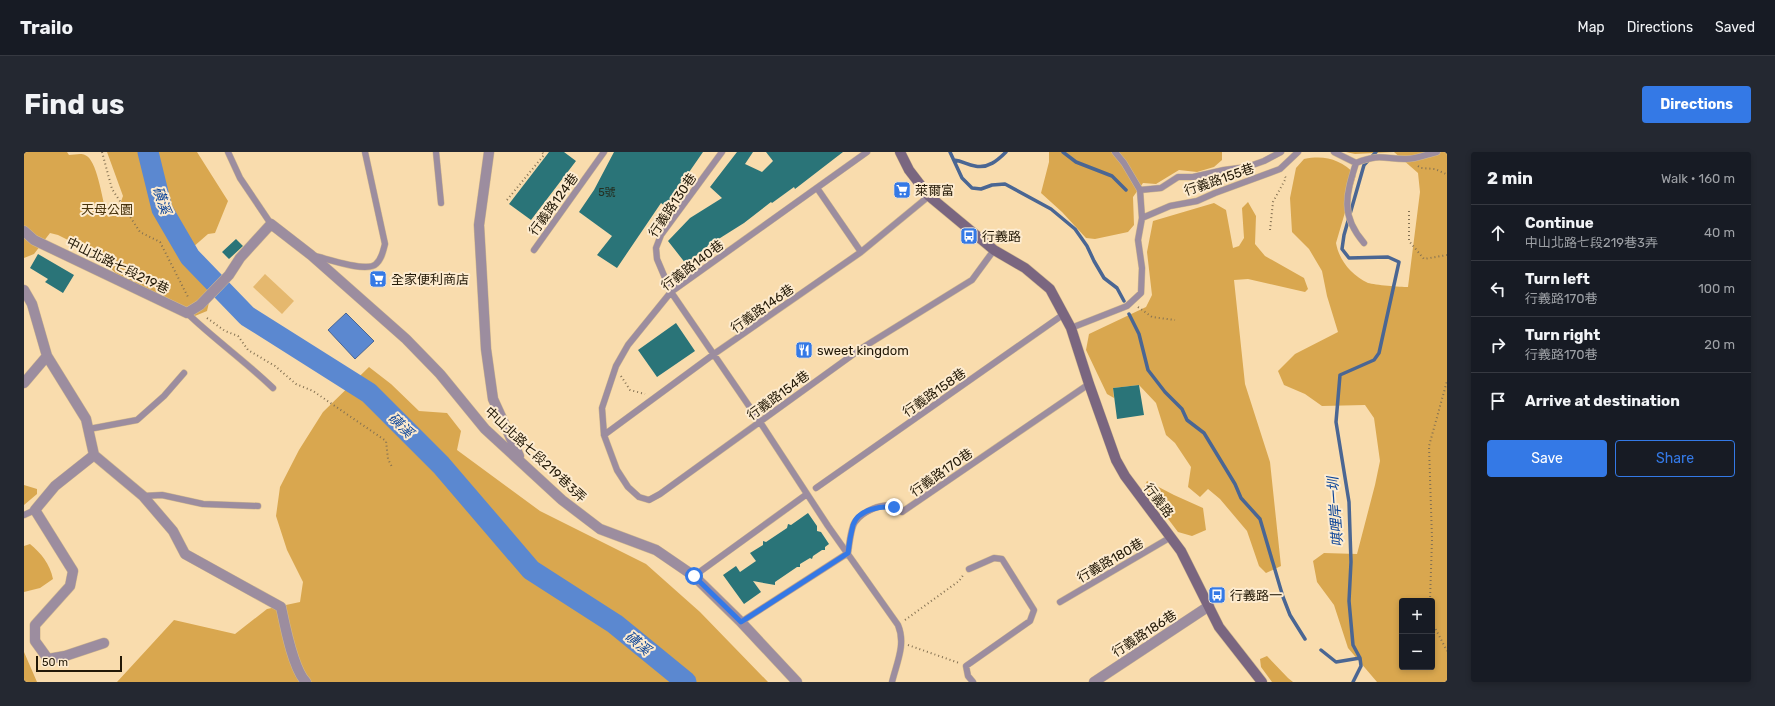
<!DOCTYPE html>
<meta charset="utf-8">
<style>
body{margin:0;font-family:Rubik,"Noto Sans TC",sans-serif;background:#242831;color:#f1f3f6}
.controls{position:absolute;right:12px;bottom:12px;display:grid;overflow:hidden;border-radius:4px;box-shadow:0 2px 6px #0003}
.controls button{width:36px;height:36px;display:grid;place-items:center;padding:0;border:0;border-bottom:1px solid #363941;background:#171b24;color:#f1f3f6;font:20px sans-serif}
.scale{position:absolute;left:12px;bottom:10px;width:86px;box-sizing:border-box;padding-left:4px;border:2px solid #221806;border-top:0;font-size:11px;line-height:14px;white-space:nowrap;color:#221806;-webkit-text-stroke:3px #fdebcf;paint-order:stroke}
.stop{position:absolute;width:12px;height:12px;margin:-9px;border:3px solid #3479e6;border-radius:50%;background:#fff}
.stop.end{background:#3479e6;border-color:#fff;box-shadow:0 1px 4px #0008}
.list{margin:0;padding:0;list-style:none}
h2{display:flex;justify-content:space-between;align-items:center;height:52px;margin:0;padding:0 16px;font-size:17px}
h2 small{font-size:13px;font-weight:400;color:#9ea1a6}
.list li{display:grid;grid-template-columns:26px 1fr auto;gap:12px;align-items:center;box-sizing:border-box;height:56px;padding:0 16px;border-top:1px solid #363941}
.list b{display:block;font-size:15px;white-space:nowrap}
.list p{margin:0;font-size:13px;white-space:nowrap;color:#9ea1a6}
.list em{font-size:13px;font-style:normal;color:#9ea1a6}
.actions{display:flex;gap:8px;padding:12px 16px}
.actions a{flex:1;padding:9px 0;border:1px solid #3479e6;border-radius:4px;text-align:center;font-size:14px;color:#3479e6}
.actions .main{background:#3479e6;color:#fff}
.icon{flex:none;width:22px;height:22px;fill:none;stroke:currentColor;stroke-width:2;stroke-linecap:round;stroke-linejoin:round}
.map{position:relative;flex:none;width:1423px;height:530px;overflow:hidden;border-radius:4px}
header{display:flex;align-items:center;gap:24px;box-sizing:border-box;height:56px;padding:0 20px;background:#171b24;border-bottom:1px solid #363941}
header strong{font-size:19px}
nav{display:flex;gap:22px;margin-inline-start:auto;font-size:14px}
.intro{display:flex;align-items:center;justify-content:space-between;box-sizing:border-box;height:96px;padding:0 24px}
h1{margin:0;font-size:28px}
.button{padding:10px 18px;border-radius:4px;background:#3479e6;color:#fff;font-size:14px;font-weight:700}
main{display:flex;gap:24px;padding:0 24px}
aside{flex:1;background:#171b24;border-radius:4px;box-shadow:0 2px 6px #0003}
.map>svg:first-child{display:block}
.green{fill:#e5b86e}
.forest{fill:#d9a74f;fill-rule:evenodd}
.water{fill:#5b88d0;stroke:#4a6693}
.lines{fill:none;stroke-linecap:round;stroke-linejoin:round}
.stream{stroke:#4a6693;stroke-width:3.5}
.river{stroke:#5b88d0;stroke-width:21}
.building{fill:#2a7478}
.lane-casing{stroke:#d2b98f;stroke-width:7}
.street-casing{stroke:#d2b98f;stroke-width:11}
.secondary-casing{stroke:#d2b98f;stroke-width:11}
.path{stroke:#847152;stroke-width:2;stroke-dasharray:1 3;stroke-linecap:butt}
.lane{stroke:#9c8d9f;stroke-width:6}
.street{stroke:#9c8d9f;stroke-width:10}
.secondary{stroke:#7a6680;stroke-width:10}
.route{stroke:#3479e6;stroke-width:5}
.labels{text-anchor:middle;stroke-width:4;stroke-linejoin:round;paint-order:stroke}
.number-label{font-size:11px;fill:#242f22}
.street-label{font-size:13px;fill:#221806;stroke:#fdebcf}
.poi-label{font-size:13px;fill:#221806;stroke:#fdebcf;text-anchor:start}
.park-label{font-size:13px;fill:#48330d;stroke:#fdebcf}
.water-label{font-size:14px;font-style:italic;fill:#0b4499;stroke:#fdebcf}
</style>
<header>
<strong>Trailo</strong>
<nav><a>Map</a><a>Directions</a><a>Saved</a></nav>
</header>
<div class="intro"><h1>Find us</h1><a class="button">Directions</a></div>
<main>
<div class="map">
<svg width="1423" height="530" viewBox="0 0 1423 530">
<rect width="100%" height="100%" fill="#f9dcad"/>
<!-- green -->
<path class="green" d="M241,122L270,149L258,162L229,135Z"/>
<!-- forest -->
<path class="forest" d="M0,0H43L45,3C50,3 57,1 61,3C73,7 78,47 82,59L90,61L94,58L99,44L83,0H173L204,49L191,81L184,82L168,96L184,134L186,146L183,159L166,166L106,135L72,102L34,83L26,81L10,102L0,106Z
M1025,0H1198V8L1190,15L1173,20L1155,18L1132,32L1119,31L1109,45L1110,73L1104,80L1071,87L1062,86L1038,60L1017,41L1025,10Z
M1322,0H1423V530H1353L1324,496L1310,453L1293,430L1289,409L1300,401L1333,402L1351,333L1356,309L1350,266L1341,253L1298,254L1281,242L1260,233L1254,219L1271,202L1314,180L1303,144L1298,119L1285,97L1268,80L1266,46L1272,16L1280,7C1301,3 1316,7 1332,23L1312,91C1315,108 1327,123 1344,131C1351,133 1376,135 1384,135L1396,40L1394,21L1370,0L1331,2ZM1378,449H1408V515H1378Z
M1224,50L1232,64L1231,92L1241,104L1280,126L1284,137L1281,140L1224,127L1210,128L1221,232L1246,310L1257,414L1242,421L1235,414L1223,379L1196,347L1184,337L1176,345L1164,335L1167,315L1151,291L1142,283L1132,251L1115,233L1089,236L1090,246L1083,242L1062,198L1065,182L1122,155L1128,143L1123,100L1129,69L1190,51L1202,58L1209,96L1215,94L1220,86L1218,56Z
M345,215L367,232L395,259L423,261L437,279L433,298L516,359L622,412L676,460L744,530H93L150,468L211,482L243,457L276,450L279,430L263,398L252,364L256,335L275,298L299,260Z
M1123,329L1150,343L1179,356L1182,378L1168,384L1154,380L1120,335Z
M0,333L13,337V342L0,353Z
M6,392C17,401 26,412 29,427L16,436L0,440V394Z
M0,500L13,530H0Z
M1243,504L1264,526L1269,530H1248L1237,515L1236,507Z"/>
<!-- water -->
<path class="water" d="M322,161L350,189L331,207L304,178Z"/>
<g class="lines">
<!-- stream -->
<path class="stream" d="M926,0L938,26L948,36L957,37L968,33L981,32L1027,57L1051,77L1063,94L1070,109L1080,126L1093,136L1100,149
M1039,0L1052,10L1088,24L1102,38
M930,8C939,9 943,13 951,14C964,17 974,8 982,0
M1105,162L1115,182L1124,218L1141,240L1158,257L1163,268L1180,281L1211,332L1217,346L1236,367L1259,445L1266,463L1281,487
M1297,498L1312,510L1336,506
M1329,530L1337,514L1336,506L1329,493L1325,449L1327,410L1325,350L1312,270L1316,223L1350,208L1355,201L1375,110L1364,105L1325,106L1318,97L1320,83L1340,13L1352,0"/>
<!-- river -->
<path class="river" d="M124,0L138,57L166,105L223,164L345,241L417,313L507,418L591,472L662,530"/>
</g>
<!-- building -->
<path class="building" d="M525,0H540L552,9L507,68L485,52Z
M590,0H679L650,42L653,45L644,56L637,51L593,116L573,103L588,84L555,60L570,38Z
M713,0H729L721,12L738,20L749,9L742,0H819L771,37L770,35L748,51L747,50L720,71L685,93L662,112L644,89L666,66L698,46L686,35Z
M212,87L219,94L205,107L198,100Z
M14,102L50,123L39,141L21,130L24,127L6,116Z
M652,171L671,199L633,225L614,198Z
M1115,233L1120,263L1093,267L1089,236Z
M784,361L793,374V379L797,380L805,392L801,395V398H798L789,404L788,407L786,406L776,412V415H773L751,430V433L729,429L737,440L720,452L699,423L712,414L716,420L732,409L726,401L739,393V389L742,390L763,376L764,372L767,373Z"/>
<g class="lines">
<defs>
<path id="lane" d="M204,0L216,26L247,72
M412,0L417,51
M698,0L637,83L632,96L633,107L647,140L736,270L804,374L874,473C882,492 873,510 868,530
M843,0L647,140L604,193L592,214L578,256L580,283L593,318L604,335L615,345L625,348L636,342L838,196L948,128L970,98
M1310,0L1332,11C1356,1 1360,7 1382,7C1392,7 1404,2 1413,0
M1332,11C1322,43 1316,63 1340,91
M793,36L837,100
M1116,38L1137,36L1154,25H1169L1200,18L1223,15L1240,9L1257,0
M1118,66L1146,54L1173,49L1191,41L1256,17L1274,0
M510,98L580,0
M291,104C304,107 343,121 352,112C358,107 359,99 361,92L341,0
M163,161C190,187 221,209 249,236
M1047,176L1103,154L1117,141L1118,116L1114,88L1118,66L1116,38L1100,11L1091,0
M65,277L113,268L140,244L160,221
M580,283L690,202L837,100L905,44
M792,336L1040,162
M119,344L138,343L179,352L234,354
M0,363L11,358
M945,417L970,406L978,407L1010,458L1006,469L942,514L944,524L949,530
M670,424L783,342
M1036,450L1147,385
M717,470L824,401C825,394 827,375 831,370C838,360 858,350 870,355C873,356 876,359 878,360L1065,232"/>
<path id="street" d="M465,0L455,73L462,197L469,247L495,304
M0,79L10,88L163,161L176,153L205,123L216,106L247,72L287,103L382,187L416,222L461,277L538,348L576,377L632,398L670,424L717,470L773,530
M0,138L8,152L23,204L62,267L70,303L119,344L149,379L161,402L257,455C261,474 269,517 282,530
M0,231L23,204
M70,303L31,334L11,358L49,419L46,434L11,473V489L24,507L41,504L80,491
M1070,530L1185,454"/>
<path id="secondary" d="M876,0L885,18L905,44L970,98L1001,116L1026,137L1047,176L1065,232L1092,308L1101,324L1157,399L1195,475L1238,530"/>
</defs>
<!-- lane casing -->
<use href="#lane" class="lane-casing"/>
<!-- street casing -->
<use href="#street" class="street-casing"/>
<!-- secondary casing -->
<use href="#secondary" class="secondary-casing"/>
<!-- path -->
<path class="path" d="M78,0L88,37L116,80L136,90L165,147
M1394,14L1397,16L1411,17L1422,22
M483,48L520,3L518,0
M1385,59V89L1400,107L1423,103
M1246,78L1249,50L1262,26L1260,23
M1114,155L1128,165L1151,168
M183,166L201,179L214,184L224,198L251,214L272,232L289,239L362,289L364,307L368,315
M597,224L606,238L621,242
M1406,449L1408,387L1405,294L1423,229
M881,468L935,429L940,422
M1408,470L1423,499
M884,493L935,511"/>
<!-- lane -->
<use href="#lane" class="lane"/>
<!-- street -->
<use href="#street" class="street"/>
<!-- secondary -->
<use href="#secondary" class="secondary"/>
</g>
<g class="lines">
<!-- route -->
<path class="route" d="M670,424L717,470L824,401C825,392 827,381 829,373C834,357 857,354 870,355"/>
</g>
<!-- icons -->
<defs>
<symbol id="supermarket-square" viewBox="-11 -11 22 22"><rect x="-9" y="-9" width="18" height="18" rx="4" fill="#3479e6" stroke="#fdebcf"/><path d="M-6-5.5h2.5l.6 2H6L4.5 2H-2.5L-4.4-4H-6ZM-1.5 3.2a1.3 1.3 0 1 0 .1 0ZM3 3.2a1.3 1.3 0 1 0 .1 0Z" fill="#fff"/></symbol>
<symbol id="bus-square" viewBox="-11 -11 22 22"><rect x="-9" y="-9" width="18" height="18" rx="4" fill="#3479e6" stroke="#fdebcf"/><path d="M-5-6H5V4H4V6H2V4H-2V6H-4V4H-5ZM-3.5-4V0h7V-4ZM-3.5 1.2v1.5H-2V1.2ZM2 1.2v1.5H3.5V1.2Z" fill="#fff"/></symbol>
<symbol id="restaurant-square" viewBox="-11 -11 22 22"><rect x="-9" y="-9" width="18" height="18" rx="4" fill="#3479e6" stroke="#fdebcf"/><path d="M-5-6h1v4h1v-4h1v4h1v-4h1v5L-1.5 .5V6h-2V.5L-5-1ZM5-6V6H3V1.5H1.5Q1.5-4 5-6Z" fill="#fff"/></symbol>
</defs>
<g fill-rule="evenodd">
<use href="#supermarket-square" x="868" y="28" width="20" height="20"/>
<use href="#bus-square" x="935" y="74" width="20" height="20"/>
<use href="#supermarket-square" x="344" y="117" width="20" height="20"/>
<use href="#restaurant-square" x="770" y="188" width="20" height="20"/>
<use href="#bus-square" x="1183" y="433" width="20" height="20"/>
</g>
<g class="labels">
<!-- number labels -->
<g class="number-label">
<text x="583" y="44">5號</text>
</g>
<!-- street labels -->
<g class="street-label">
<text transform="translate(1195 27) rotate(-19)" y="5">行義路155巷</text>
<text transform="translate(529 52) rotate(-54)" y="5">行義路124巷</text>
<text transform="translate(648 53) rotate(-56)" y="5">行義路130巷</text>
<text transform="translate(94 113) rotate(26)" y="5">中山北路七段219巷</text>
<text transform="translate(668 113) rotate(-37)" y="5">行義路140巷</text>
<text transform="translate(738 156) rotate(-35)" y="5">行義路146巷</text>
<text transform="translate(910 240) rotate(-35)" y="5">行義路158巷</text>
<text transform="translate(754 243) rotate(-36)" y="5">行義路154巷</text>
<text transform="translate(512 302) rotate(43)" y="5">中山北路七段219巷3弄</text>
<text transform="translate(917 320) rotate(-35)" y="5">行義路170巷</text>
<text transform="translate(1135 348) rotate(53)" y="5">行義路</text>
<text transform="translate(1086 408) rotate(-30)" y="5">行義路180巷</text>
<text transform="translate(1120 481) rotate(-33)" y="5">行義路186巷</text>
</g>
<!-- poi labels -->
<g class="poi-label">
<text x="891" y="43">萊爾富</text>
<text x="958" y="89">行義路</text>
<text x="367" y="132">全家便利商店</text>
<text x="793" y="203">sweet kingdom</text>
<text x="1206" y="448">行義路一</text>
</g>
<!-- park labels -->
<g class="park-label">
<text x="83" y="62">天母公園</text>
</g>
<!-- water labels -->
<g class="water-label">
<text transform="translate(138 48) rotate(71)" y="5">磺溪</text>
<text transform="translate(377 273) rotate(45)" y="5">磺溪</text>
<text transform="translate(1311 360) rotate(-94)" y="5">唭哩岸一圳</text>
<text transform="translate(614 491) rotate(39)" y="5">磺溪</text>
</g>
</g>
</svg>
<div class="controls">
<button>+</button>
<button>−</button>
</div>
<div class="scale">50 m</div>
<div class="stop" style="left:670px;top:424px"></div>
<div class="stop end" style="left:870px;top:355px"></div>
</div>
<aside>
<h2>2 min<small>Walk · 160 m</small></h2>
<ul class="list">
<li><svg class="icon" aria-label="ahead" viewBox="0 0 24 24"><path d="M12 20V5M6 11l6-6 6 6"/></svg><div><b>Continue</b><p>中山北路七段219巷3弄</p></div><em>40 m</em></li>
<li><svg class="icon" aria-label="left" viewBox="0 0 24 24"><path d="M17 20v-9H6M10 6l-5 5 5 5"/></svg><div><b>Turn left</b><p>行義路170巷</p></div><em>100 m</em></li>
<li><svg class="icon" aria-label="right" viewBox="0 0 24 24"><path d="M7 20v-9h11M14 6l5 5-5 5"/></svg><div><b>Turn right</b><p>行義路170巷</p></div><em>20 m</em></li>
<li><svg class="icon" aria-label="arrive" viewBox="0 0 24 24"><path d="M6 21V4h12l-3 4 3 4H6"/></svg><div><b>Arrive at destination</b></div></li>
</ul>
<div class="actions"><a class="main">Save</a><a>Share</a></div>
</aside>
</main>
